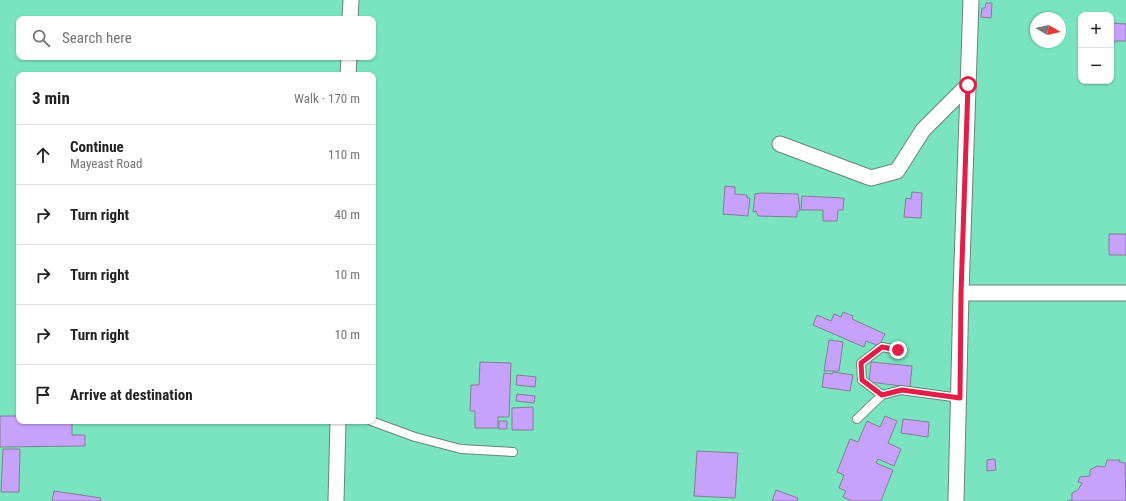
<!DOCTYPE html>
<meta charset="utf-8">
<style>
body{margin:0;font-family:"Roboto Condensed",sans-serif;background:#f2f2f2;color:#222}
.controls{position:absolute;right:12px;top:12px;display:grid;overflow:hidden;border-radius:8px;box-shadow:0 1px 3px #0004}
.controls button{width:36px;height:36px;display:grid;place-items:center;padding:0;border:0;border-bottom:1px solid #e0e0e0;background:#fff;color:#222;font:20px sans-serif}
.compass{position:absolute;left:1030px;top:12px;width:36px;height:36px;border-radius:50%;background:#fff;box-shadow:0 1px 3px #0004;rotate:99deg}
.stop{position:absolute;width:12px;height:12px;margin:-9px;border:3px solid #e11d48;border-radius:50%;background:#fff}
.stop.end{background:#e11d48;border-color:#fff;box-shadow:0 1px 4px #0008}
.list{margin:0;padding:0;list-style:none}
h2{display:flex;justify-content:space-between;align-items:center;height:52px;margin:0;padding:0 16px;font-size:17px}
h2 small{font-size:13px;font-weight:400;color:#767676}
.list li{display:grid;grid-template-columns:26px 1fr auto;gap:12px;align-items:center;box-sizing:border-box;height:60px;padding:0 16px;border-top:1px solid #e0e0e0}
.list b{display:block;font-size:15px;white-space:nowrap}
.list p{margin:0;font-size:13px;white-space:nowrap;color:#767676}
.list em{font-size:13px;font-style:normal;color:#767676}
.icon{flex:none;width:22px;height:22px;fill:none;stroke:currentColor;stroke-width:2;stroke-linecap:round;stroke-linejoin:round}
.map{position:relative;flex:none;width:1126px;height:501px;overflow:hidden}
.search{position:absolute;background:#fff;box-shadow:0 1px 3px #0004;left:16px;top:16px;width:360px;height:44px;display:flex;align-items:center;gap:10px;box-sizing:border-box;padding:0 14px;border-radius:8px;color:#767676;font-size:15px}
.panel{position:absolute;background:#fff;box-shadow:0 1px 3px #0004;left:16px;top:72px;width:360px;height:352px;border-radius:8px}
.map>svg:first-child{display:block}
.green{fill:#7ae4c0;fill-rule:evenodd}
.building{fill:#c6a2fb;stroke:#857d92}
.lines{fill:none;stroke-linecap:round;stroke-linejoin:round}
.service-casing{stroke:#6a8379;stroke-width:10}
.minor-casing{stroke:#6a8379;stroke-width:17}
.service{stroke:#fff;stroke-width:8}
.minor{stroke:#fff;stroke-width:15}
.route{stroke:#e11d48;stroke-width:5}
</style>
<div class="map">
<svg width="1126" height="501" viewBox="0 0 1126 501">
<rect width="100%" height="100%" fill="#cae6db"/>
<!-- green -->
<path class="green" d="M0,0H1126V501H0ZM1081,15H1111V81H1081ZM1036,18H1060V42H1036ZM19,19H373V57H19ZM19,75H373V421H19Z"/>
<!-- building -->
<path class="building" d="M986,3H992L991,18L981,17L982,8H985Z
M1111,23L1126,24V41H1115L1113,45H1111Z
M725,186L735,187V194L747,195V198H750L748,216L723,214Z
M912,192L922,193L921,218L904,217L906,198L911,199Z
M761,193L798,194L800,211H797V217L758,216L756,211L753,212L755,194Z
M802,196L844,198L843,210H838L837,221H823V210H801Z
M1109,234H1126V255H1109Z
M843,312L853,316L852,319L885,334L879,346L866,341L864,347L813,325L817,315L831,321L834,314L841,317Z
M829,340L843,342L839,371H824Z
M480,362L511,363L509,417H498V428H475V411H470L471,385H479Z
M871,362L912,366L910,387L869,382Z
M833,372L853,375L850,391L822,387L824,373L832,374Z
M517,375L536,377L535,387L516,385Z
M517,394L535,396L534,403L516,401Z
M533,407V430H512V408Z
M0,416H19V421H72V435H85V446L0,447Z
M885,416L897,421L888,443L901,449L894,466L878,459L876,463L893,470L881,501H852L843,497L846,491L839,488L844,475L837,472L850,439L858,442L867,421L880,427Z
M903,419L929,422L928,437L901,433Z
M499,421H507V429H499Z
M3,449H20L19,492H1Z
M697,451L738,453L735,498L694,496Z
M995,459L996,470L987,471V460Z
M1107,460H1120L1119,462L1125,463L1126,501H1067L1072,500V493L1078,490L1082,483L1078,482L1080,477L1090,476V470L1097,466L1105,467Z
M776,490L798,498L797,501H772Z
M54,491L101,498L100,501H52Z"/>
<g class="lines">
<defs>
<path id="service" d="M882,395L862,380L861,363L882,347L898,350
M857,419L882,395L901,390L960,398
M371,421L415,437L461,449L513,452"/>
<path id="minor" d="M350,19L351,0
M348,75L349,57
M780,144L871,178L897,171L923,130L968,85
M961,293H1126
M336,501L338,421
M956,501L961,293L971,0"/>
</defs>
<!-- service casing -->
<use href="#service" class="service-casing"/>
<!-- minor casing -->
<use href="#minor" class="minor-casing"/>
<!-- service -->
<use href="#service" class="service"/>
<!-- minor -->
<use href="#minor" class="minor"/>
</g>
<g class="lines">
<!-- route -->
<path class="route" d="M898,350L882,347L861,363L862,380L882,395L902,390L960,398L961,293L968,85"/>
</g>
</svg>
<div class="controls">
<button>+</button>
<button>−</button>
</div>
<svg class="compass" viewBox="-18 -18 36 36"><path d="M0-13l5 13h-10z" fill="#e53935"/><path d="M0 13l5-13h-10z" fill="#767676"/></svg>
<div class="stop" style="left:968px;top:85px"></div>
<div class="stop end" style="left:898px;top:350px"></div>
<div class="search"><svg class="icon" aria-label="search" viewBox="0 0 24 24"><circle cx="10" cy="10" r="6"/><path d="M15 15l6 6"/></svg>Search here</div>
<section class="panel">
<h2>3 min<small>Walk · 170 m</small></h2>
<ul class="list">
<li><svg class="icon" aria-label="ahead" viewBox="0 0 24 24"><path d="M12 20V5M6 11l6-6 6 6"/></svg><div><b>Continue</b><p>Mayeast Road</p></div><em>110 m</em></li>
<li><svg class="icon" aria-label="right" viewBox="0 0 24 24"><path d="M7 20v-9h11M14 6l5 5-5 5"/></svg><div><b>Turn right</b></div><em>40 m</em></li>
<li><svg class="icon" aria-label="right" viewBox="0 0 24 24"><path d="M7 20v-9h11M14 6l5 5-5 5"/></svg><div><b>Turn right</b></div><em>10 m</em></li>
<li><svg class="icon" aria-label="right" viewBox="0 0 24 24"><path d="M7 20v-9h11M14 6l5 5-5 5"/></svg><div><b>Turn right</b></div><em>10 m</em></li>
<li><svg class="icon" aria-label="arrive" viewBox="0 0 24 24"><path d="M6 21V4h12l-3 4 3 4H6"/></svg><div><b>Arrive at destination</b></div></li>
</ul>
</section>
</div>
